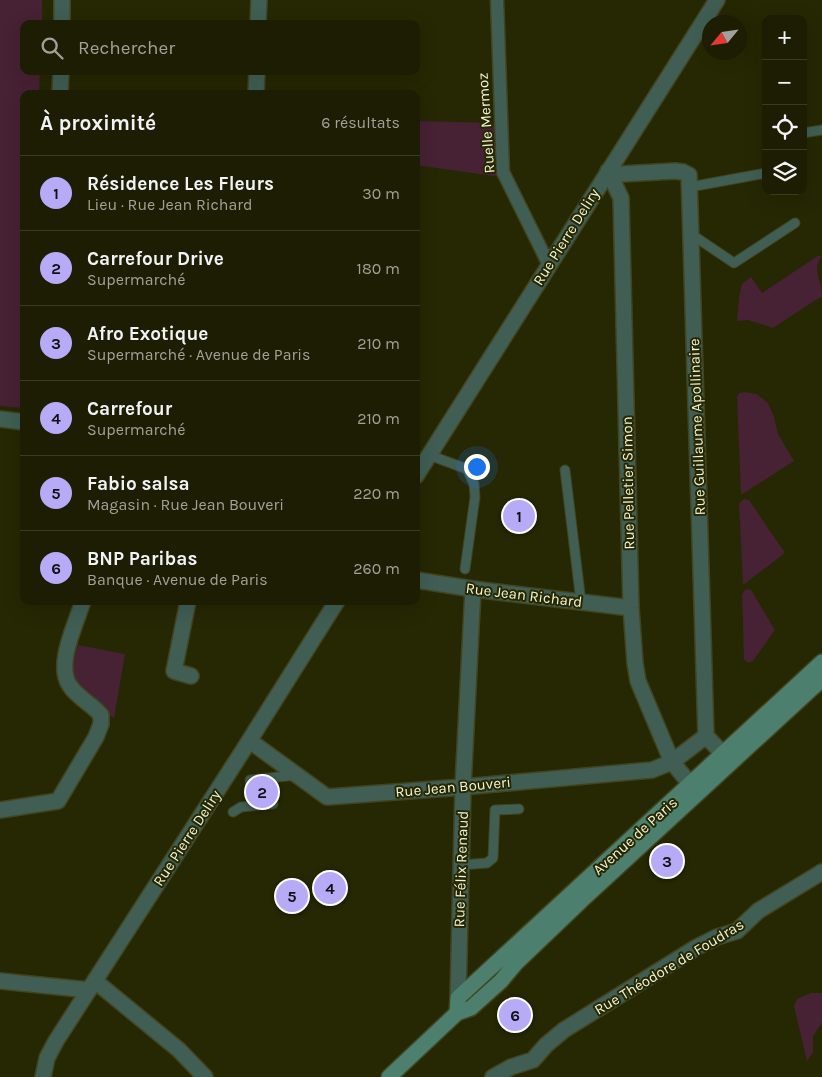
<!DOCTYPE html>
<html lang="fr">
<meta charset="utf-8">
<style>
body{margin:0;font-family:Karla,sans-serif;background:#25260c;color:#f1f3f6}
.controls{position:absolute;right:15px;top:15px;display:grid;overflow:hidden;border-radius:10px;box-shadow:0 5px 20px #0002}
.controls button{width:45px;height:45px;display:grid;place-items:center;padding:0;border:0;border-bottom:1px solid #3a3b24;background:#1c1d02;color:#f1f3f6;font:25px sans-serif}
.compass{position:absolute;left:702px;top:15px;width:45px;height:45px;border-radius:50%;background:#1c1d02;box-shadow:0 5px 20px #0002;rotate:241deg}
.you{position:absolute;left:476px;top:466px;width:18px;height:18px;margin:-12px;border:4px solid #fff;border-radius:50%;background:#1a73e8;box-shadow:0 0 0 8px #1a73e833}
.badge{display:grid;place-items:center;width:32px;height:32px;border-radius:50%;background:#b7abf8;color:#111;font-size:16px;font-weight:700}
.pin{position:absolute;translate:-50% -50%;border:2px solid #fff;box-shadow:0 1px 5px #0006}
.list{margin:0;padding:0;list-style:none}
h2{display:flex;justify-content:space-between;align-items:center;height:65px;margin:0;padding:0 20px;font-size:21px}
h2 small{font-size:16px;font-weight:400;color:#a0a299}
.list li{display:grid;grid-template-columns:32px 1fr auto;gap:15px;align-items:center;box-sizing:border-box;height:75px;padding:0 20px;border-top:1px solid #3a3b24}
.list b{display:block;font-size:19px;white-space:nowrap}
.list p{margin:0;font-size:16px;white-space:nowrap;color:#a0a299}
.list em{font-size:16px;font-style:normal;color:#a0a299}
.icon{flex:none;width:28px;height:28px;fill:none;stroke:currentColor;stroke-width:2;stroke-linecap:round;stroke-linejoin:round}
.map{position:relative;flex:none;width:822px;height:1077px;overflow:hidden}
.search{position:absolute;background:#1c1d02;box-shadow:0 5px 20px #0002;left:20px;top:20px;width:400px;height:55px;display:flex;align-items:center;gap:12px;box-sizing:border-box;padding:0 18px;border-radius:10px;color:#a0a299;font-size:19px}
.panel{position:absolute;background:#1c1d02;box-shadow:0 5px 20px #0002;left:20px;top:90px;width:400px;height:515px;border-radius:10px}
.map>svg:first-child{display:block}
.green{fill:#472134}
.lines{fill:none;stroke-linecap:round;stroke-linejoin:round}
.service-casing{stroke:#424420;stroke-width:11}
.pedestrian-casing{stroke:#424420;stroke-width:15}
.minor-casing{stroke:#424420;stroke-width:18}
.tertiary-casing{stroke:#424420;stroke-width:18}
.secondary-casing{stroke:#424420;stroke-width:18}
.service{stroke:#405e54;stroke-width:9}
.pedestrian{stroke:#405e54;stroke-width:12}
.minor{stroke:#405e54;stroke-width:15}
.tertiary{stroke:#405e54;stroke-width:15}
.secondary{stroke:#4c7f6e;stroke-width:15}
.labels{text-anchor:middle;stroke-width:4;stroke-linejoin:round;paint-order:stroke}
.street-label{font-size:15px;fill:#f1f4d2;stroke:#262703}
</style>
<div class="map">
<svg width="822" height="1077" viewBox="0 0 822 1077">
<rect width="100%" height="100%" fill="#262703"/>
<!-- green -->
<path class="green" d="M0,0H42V24H24V71H40L39,94H24V408L0,406Z
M416,121L496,123V168L500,177L416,165Z
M819,255L821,257C812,270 822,282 822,296L773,328L748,320L737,321L739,297L742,284L751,277L762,293Z
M744,392L757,394L768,403L774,417L778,434L794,461L741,495L737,397L739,393Z
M744,499L749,500L785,553L743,585L739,503Z
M746,589L751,590L775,630L753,661L749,663L744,660L742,594Z
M78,645L125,654L114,718C80,697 63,689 78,645Z
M811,993H822V1023L813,1036V1052L807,1061L794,1006L797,999Z"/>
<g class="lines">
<defs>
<path id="service" d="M803,133L822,130
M690,187L766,173
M691,234L734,263L795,223
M429,455L467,469L474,484L475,497L465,569
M565,470L581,602
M252,806L250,780L297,775
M233,812L241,807L273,804
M461,865L487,863L493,858L495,810L519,809"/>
<path id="pedestrian" d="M497,0L503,172L549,265"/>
<path id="minor" d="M62,24V0
M258,24L259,0
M60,94L61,71
M256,94L257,71
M608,171L621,174L675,171L683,172L689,175L706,736L723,754
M608,171L621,198L631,608L635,663L638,681L672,762L691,785
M0,419L24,422
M416,580L473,589L631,608
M188,601L174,671L191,676
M250,741L327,797L463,787L652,770L672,762L706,736
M0,810L58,801L96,737L101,724V715C92,704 78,698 70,686C55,665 76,624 83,601
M0,981L89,990
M95,981L179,1050L205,1077
M458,998L463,787L473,589
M493,1077L511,1067L533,1060L546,1045L564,1030L697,947L717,937L737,931L758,911L822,872"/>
<path id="tertiary" d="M416,476L717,0
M43,1077L47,1058L56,1041L244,749L337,601"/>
<path id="secondary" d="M457,1013L458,998L822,662
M389,1077L457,1013L471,1008L501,981L516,963L584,898L822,679"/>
</defs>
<!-- service casing -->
<use href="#service" class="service-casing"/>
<!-- pedestrian casing -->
<use href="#pedestrian" class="pedestrian-casing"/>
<!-- minor casing -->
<use href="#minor" class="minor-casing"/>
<!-- tertiary casing -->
<use href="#tertiary" class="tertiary-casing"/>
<!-- secondary casing -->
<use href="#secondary" class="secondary-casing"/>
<!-- service -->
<use href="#service" class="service"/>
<!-- pedestrian -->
<use href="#pedestrian" class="pedestrian"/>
<!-- minor -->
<use href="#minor" class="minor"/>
<!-- tertiary -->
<use href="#tertiary" class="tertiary"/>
<!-- secondary -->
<use href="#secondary" class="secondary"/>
</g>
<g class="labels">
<!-- street labels -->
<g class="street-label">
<text transform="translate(486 123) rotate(-94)" y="5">Ruelle Mermoz</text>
<text transform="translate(566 237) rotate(-58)" y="5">Rue Pierre Deliry</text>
<text transform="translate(697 427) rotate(-92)" y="5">Rue Guillaume Apollinaire</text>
<text transform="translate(628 483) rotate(-91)" y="5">Rue Pelletier Simon</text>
<text transform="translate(524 595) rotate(7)" y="5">Rue Jean Richard</text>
<text transform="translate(453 787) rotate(-5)" y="5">Rue Jean Bouveri</text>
<text transform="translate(635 836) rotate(-42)" y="5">Avenue de Paris</text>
<text transform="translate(187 838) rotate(-57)" y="5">Rue Pierre Deliry</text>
<text transform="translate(461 869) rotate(-88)" y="5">Rue Félix Renaud</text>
<text transform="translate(669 967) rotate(-31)" y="5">Rue Théodore de Foudras</text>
</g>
</g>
</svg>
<div class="controls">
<button>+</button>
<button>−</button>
<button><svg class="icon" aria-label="locate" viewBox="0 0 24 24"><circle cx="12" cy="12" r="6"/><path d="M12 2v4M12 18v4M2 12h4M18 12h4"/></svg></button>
<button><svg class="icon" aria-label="layers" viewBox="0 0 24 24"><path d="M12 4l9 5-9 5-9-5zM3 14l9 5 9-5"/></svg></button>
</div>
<svg class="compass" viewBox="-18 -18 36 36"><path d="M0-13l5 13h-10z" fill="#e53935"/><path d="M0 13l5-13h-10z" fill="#a0a299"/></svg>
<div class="you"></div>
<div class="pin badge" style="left:519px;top:516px">1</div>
<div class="pin badge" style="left:262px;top:792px">2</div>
<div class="pin badge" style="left:667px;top:861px">3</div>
<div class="pin badge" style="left:330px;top:888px">4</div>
<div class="pin badge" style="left:292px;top:896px">5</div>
<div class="pin badge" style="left:515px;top:1015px">6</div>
<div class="search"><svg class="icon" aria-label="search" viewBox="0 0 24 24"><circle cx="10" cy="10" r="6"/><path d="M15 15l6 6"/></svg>Rechercher</div>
<section class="panel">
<h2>À proximité<small>6 résultats</small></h2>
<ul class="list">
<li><span class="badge">1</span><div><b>Résidence Les Fleurs</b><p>Lieu · Rue Jean Richard</p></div><em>30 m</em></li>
<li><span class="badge">2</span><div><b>Carrefour Drive</b><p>Supermarché</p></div><em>180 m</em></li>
<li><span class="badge">3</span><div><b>Afro Exotique</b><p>Supermarché · Avenue de Paris</p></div><em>210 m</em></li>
<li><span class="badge">4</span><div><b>Carrefour</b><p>Supermarché</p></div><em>210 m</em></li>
<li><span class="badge">5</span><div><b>Fabio salsa</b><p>Magasin · Rue Jean Bouveri</p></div><em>220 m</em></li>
<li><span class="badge">6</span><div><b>BNP Paribas</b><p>Banque · Avenue de Paris</p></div><em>260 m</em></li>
</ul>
</section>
</div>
